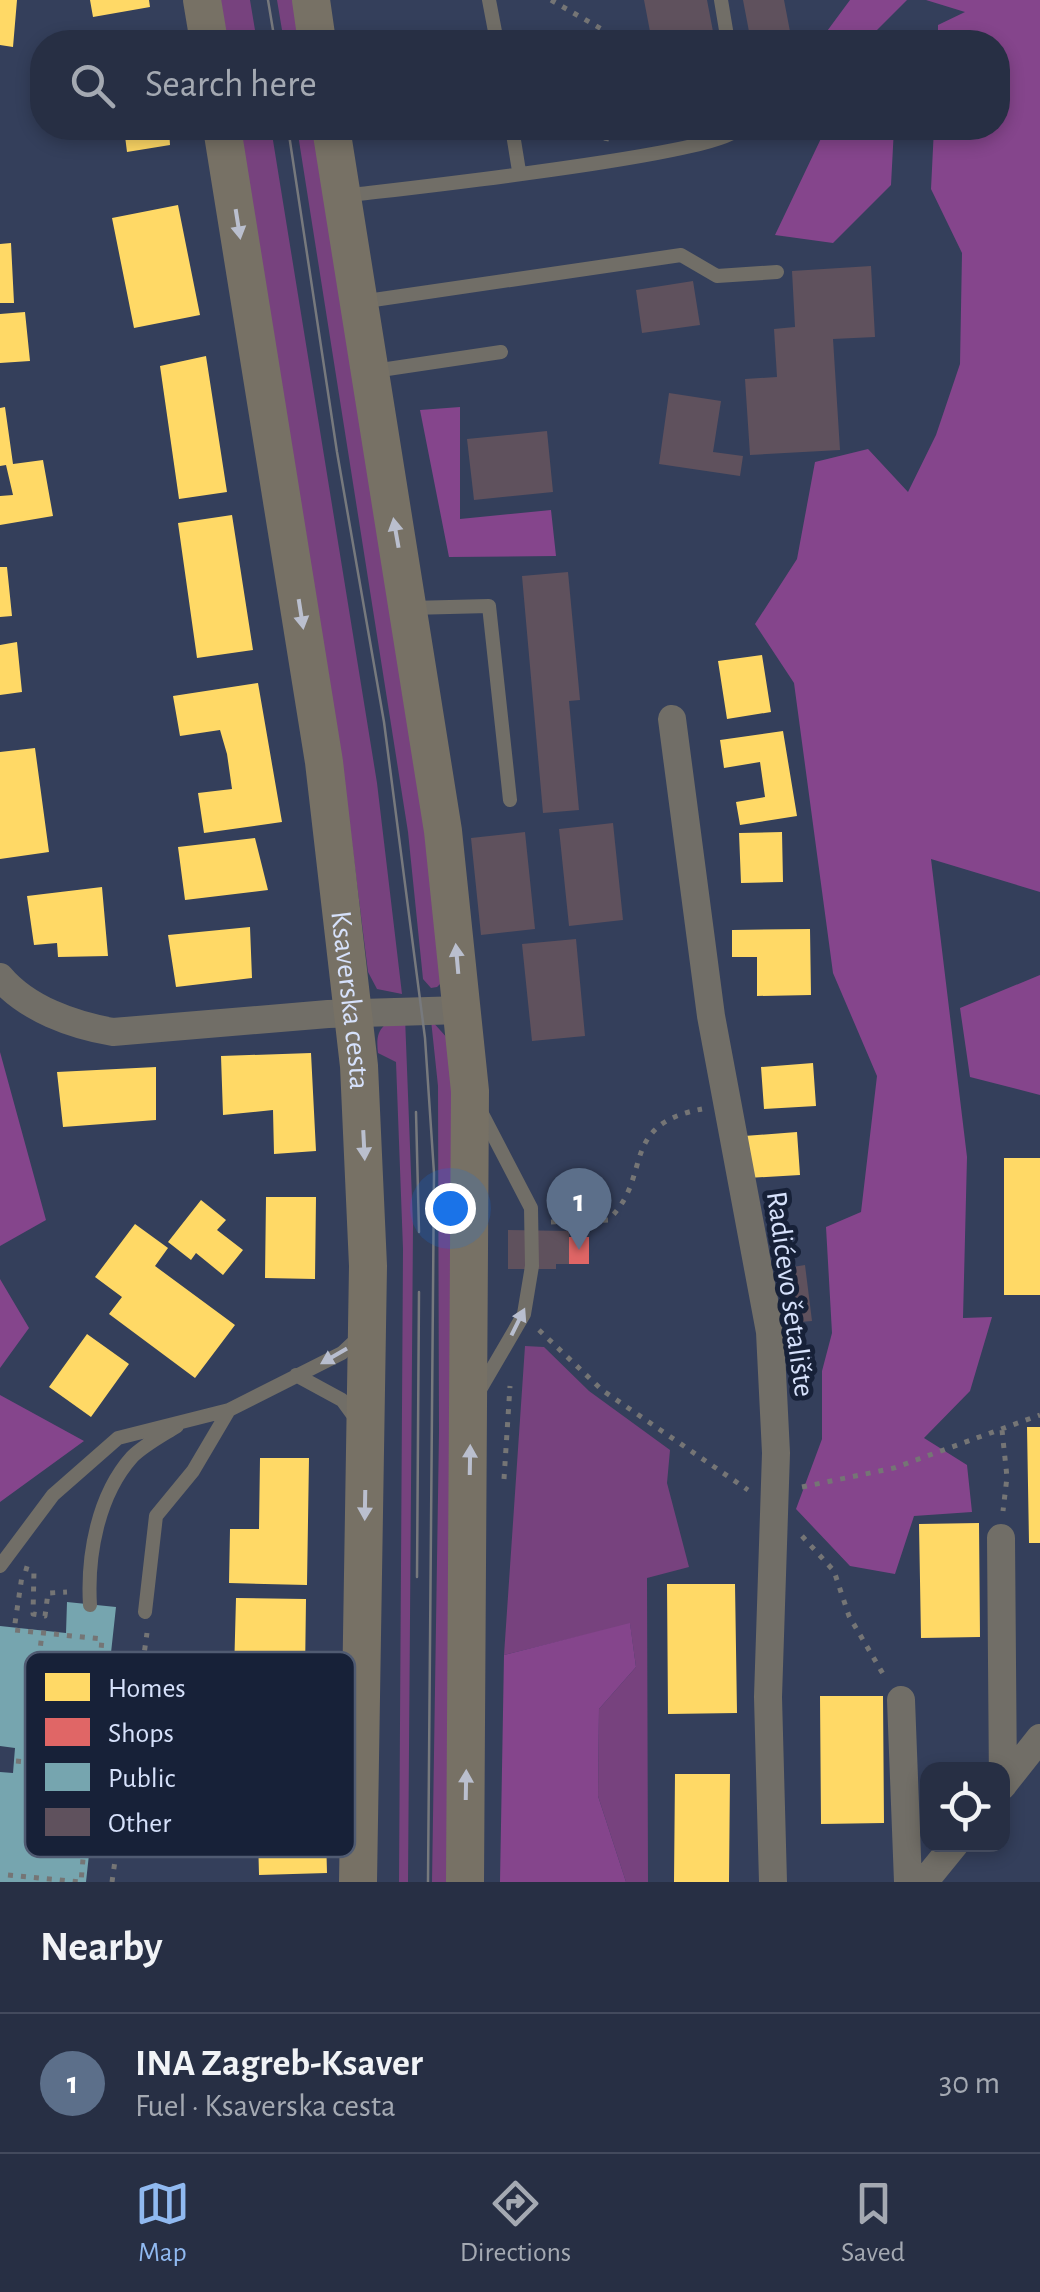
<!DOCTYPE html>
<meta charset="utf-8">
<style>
body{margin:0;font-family:"Alegreya Sans",sans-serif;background:#2f374b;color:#f1f3f6}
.controls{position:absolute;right:30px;bottom:30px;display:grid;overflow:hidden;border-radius:20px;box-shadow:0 5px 15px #0003}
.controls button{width:90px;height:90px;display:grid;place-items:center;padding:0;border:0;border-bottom:2px solid #434a5d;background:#272f44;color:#f1f3f6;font:50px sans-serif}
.you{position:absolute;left:450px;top:1208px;width:35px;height:35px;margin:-25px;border:8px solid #fff;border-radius:50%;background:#1a73e8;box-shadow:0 0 0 15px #1a73e833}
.badge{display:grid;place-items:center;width:65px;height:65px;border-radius:50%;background:#90b9f0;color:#fff;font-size:32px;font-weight:700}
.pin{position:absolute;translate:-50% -82px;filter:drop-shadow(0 2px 5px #0008)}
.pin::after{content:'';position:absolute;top:52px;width:35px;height:30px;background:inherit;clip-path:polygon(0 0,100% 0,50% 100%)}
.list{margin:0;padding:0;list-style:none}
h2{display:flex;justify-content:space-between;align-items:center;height:130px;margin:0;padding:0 40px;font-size:42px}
h2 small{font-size:32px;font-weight:400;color:#a4a9b2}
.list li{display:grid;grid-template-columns:65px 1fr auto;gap:30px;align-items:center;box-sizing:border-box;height:140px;padding:0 40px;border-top:2px solid #434a5d}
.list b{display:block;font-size:38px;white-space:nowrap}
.list p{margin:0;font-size:32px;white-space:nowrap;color:#a4a9b2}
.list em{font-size:32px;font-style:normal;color:#a4a9b2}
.icon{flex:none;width:55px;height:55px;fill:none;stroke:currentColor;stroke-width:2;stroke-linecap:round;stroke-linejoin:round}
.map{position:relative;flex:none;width:1040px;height:1882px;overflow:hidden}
.search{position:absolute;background:#272f44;box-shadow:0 5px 15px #0003;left:30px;right:30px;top:30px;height:110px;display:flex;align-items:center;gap:25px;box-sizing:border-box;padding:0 35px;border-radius:40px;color:#a4a9b2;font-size:38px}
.sheet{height:270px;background:#272f44}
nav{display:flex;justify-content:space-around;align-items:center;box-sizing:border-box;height:140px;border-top:2px solid #434a5d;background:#272f44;font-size:28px;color:#a4a9b2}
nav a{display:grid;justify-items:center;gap:5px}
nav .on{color:#90b9f0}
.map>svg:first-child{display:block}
.green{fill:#77427e}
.forest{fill:#85458c}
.homes{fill:#ffd966}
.shops{fill:#e06666}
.public{fill:#76a5af}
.building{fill:#5f515d}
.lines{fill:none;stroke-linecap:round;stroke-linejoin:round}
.path{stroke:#757575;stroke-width:5;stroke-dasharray:5 8;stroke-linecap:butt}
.service{stroke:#716e67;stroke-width:14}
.minor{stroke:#716e67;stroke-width:28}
.secondary{stroke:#777165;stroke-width:38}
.tram{stroke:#77797d;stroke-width:2.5}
.oneway{fill:#babfce}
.oneway2{fill:#b8becf}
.labels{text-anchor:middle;stroke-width:10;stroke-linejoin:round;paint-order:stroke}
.street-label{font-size:30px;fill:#d6e1fb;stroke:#172138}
.key{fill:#172138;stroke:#505b72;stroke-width:2.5}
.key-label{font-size:28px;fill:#d6e1fb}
</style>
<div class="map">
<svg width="1040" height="1882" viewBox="0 0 1040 1882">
<rect width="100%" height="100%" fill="#343f5b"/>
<!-- green -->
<path class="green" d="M220,0H250L257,42H227Z
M277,0H296L303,42H284Z
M240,128H271L377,783L402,994L377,989L368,972L347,804Z
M297,128H316L425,820L442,982L437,987L431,988L423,979L408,832Z
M405,1017L413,1225L408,1882H399L403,1249L396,1062L378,1053C375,1030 382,1022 405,1017Z
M431,1020L449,1040L457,1153L451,1882H432L439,1432L438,1086Z
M525,1346L544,1347L589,1391L670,1450L667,1483L689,1567L647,1578L648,1882H626L598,1796L599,1709L636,1667L630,1624L504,1655Z"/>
<!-- forest -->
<path class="forest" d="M850,0H907L865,42H819Z
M926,0H1040V892L931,859L967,1157L963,1318L992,1317L970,1391L924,1438L967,1465L972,1512L914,1516L895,1574L850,1566L796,1509L822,1439V1371L832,1333L826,1227L861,1212L877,1076L833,973L794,683L755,624L797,559L815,462L868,449L908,492L936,435L960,364L962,253L931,189L934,128H998V42H938V25L965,12Z
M826,128H894L891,185L833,243L775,235Z
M460,407V519L551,510L556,556L449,557L420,410Z
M1040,975V1095L970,1077L960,1008Z
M0,1052L46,1220L0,1246Z
M0,1279L29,1328L0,1368Z
M0,1395L84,1441L0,1502Z
M630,1623L636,1667L599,1709L598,1796L626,1882H500L504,1655Z"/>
<!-- homes -->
<path class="homes" d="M0,0H17L13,47L0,45Z
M90,0H149L150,7L93,17Z
M124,128H169L170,145L127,152Z
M178,205L200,315L134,328L112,218Z
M11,243L14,303H0V244Z
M25,312L30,361L0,363V314Z
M206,356L227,492L179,499L160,366Z
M5,407L13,464L43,460L53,516L0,525V496L13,495L6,465L0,466V408Z
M232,515L253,650L197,658L178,523Z
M0,567H7L12,616L0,617Z
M17,642L22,692L0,695V645Z
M762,655L771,712L727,719L718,661Z
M258,683L282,822L204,833L198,793L232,789L227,754L220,730L180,736L173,696Z
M783,731L797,816L740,825L736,802L765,797L760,762L724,768L720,740Z
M35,748L49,852L0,859V752Z
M782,832L783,882L741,883L739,833Z
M255,838L268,890L185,900L178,847Z
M102,887L108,956L58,957L57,943L34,945L27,896Z
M250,927L252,978L176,987L168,935Z
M810,929L811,995L757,996V957H732V930Z
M311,1053L316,1151L274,1154L273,1110L223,1115L221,1056Z
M813,1063L816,1106L764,1109L761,1067Z
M156,1067V1120L63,1127L57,1072Z
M797,1132L800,1175L747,1178L744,1136Z
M1004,1158H1040V1295H1004Z
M266,1197H316L315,1279L265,1278Z
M201,1200L226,1220L217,1230L243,1250L223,1275L196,1253L191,1260L168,1242Z
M135,1224L168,1248L155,1266L235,1325L195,1378L109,1314L122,1297L95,1277Z
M87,1334L129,1364L91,1417L49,1387Z
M1027,1427H1040V1543H1029Z
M260,1458H309L307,1585L229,1583L230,1529H259Z
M979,1523L980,1637L921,1638L919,1524Z
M667,1584H735L737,1713L668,1714Z
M236,1598L306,1599L305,1674L234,1673Z
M820,1696H883L884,1823L821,1824Z
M675,1774H730L729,1882H674Z
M325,1798L327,1873L259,1875L257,1800Z"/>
<!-- shops -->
<path class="shops" d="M569,1237H589V1264H569Z"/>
<!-- public -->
<path class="public" d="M67,1602L116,1607L86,1882H0V1772L13,1773L15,1748L0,1746V1626L66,1633Z"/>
<!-- building -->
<path class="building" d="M644,0H707L715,42H652Z
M743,0H784L792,42H751Z
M871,266L875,337L833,339L840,450L750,455L745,379L777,377L774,329L795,327L792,271Z
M693,281L700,325L642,333L636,290Z
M669,393L721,401L713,452L743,456L740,476L659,464Z
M547,431L553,492L474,500L467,439Z
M568,572L580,700L569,701L579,810L543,813L522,576Z
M613,823L623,920L569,926L559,829Z
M525,832L535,929L481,935L471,838Z
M576,939L585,1036L532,1041L522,944Z
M508,1230L569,1231V1264H556V1269H508Z
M805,1265L812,1321L788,1323L780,1269Z"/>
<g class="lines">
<!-- path -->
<path class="path" d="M551,0L624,42
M606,141L609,128
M551,1222L608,1220C654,1177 617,1125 702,1109
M539,1330L602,1390L748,1490
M1002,1430L1007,1477L1003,1511
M504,1479L510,1386
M802,1487L894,1468L1040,1415
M802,1536L834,1571L849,1616L886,1679
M24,1568L34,1571L33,1614L45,1616L48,1593L67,1592
M16,1761L91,1767L102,1639L14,1630L22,1576
M27,1762L42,1633
M8,1875L81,1882L91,1767
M112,1882L147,1633"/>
<!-- service -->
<path class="service" d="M489,0L497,42
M721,0L728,42
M512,128L519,171
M343,196C398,189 721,155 739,128
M360,302L681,255L717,276L777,272
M374,371L501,352
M410,608L489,606L510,800
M296,1375L342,1400L358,1422
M478,1393L524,1314L532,1266L531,1208L480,1110
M0,1566L53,1495L118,1438L229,1410L342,1353L359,1337
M90,1605C87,1555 98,1495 132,1457C144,1445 163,1435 177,1426
M145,1612L156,1516L193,1471L229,1410"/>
<!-- minor -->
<path class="minor" d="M672,719L711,1016L770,1332L776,1453L768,1697L773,1882
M0,977C27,1009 73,1025 113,1032L328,1014L462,1010
M1001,1538L1003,1785
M901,1700L908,1882
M1002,1786L1040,1738
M924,1882L955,1844"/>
<!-- secondary -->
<g class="secondary">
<path d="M202,0L209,42"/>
<path d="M311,0L317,42"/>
<path id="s1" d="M222,128L324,762L359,1066L368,1266L358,1882"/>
<path d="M331,128L443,831L470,1091L465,1882"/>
</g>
<!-- tram -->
<path class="tram" d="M268,0L275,42
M288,128L337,452L384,722L425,1038L434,1173L428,1882
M416,1112L419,1232
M417,1577L419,1292"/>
</g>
<!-- one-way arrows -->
<defs><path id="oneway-solid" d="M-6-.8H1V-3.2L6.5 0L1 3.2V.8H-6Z" transform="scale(2.5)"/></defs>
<g class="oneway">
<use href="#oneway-solid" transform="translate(238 224) rotate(81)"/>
<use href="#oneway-solid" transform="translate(396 533) rotate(-100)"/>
<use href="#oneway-solid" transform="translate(301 614) rotate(81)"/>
<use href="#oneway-solid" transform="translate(457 959) rotate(-95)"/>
<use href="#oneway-solid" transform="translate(364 1145) rotate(87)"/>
<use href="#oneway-solid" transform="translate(470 1460) rotate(-89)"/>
<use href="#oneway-solid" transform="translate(365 1505) rotate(91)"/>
<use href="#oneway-solid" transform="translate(466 1785) rotate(-89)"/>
</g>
<g class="oneway2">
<use href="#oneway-solid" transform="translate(518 1322) rotate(-64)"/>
<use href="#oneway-solid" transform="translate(334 1356) rotate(150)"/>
</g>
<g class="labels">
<!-- street labels -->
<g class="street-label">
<text dy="10" stroke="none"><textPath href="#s1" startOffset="882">Ksaverska cesta</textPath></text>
<text transform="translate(791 1294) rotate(82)" y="10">Radićevo šetalište</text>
</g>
</g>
<!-- legend -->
<rect x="25" y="1652" width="330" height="205" rx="15" class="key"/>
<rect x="45" y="1673" width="45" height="28" fill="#ffd966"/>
<rect x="45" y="1718" width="45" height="28" fill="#e06666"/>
<rect x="45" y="1763" width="45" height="28" fill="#76a5af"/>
<rect x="45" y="1808" width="45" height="28" fill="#5f515d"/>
<g class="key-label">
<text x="108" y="1697">Homes</text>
<text x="108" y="1742">Shops</text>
<text x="108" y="1787">Public</text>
<text x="108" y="1832">Other</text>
</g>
</svg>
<div class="controls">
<button><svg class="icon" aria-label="locate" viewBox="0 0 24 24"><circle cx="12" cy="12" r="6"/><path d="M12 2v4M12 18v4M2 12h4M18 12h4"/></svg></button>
</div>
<div class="you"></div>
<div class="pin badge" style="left:579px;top:1250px;background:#5c6f8a">1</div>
<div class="search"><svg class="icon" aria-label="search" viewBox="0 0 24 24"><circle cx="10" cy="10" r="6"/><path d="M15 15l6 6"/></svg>Search here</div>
</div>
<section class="sheet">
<h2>Nearby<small></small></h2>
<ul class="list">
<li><span class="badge" style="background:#5c6f8a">1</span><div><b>INA Zagreb-Ksaver</b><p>Fuel · Ksaverska cesta</p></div><em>30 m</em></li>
</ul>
</section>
<nav>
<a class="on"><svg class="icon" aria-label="map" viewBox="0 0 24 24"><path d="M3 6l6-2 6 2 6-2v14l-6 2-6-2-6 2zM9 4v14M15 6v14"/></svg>Map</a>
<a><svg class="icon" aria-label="directions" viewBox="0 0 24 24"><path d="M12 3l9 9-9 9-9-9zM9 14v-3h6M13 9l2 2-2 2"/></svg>Directions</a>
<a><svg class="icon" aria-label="saved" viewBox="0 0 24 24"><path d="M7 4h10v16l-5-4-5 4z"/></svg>Saved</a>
</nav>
